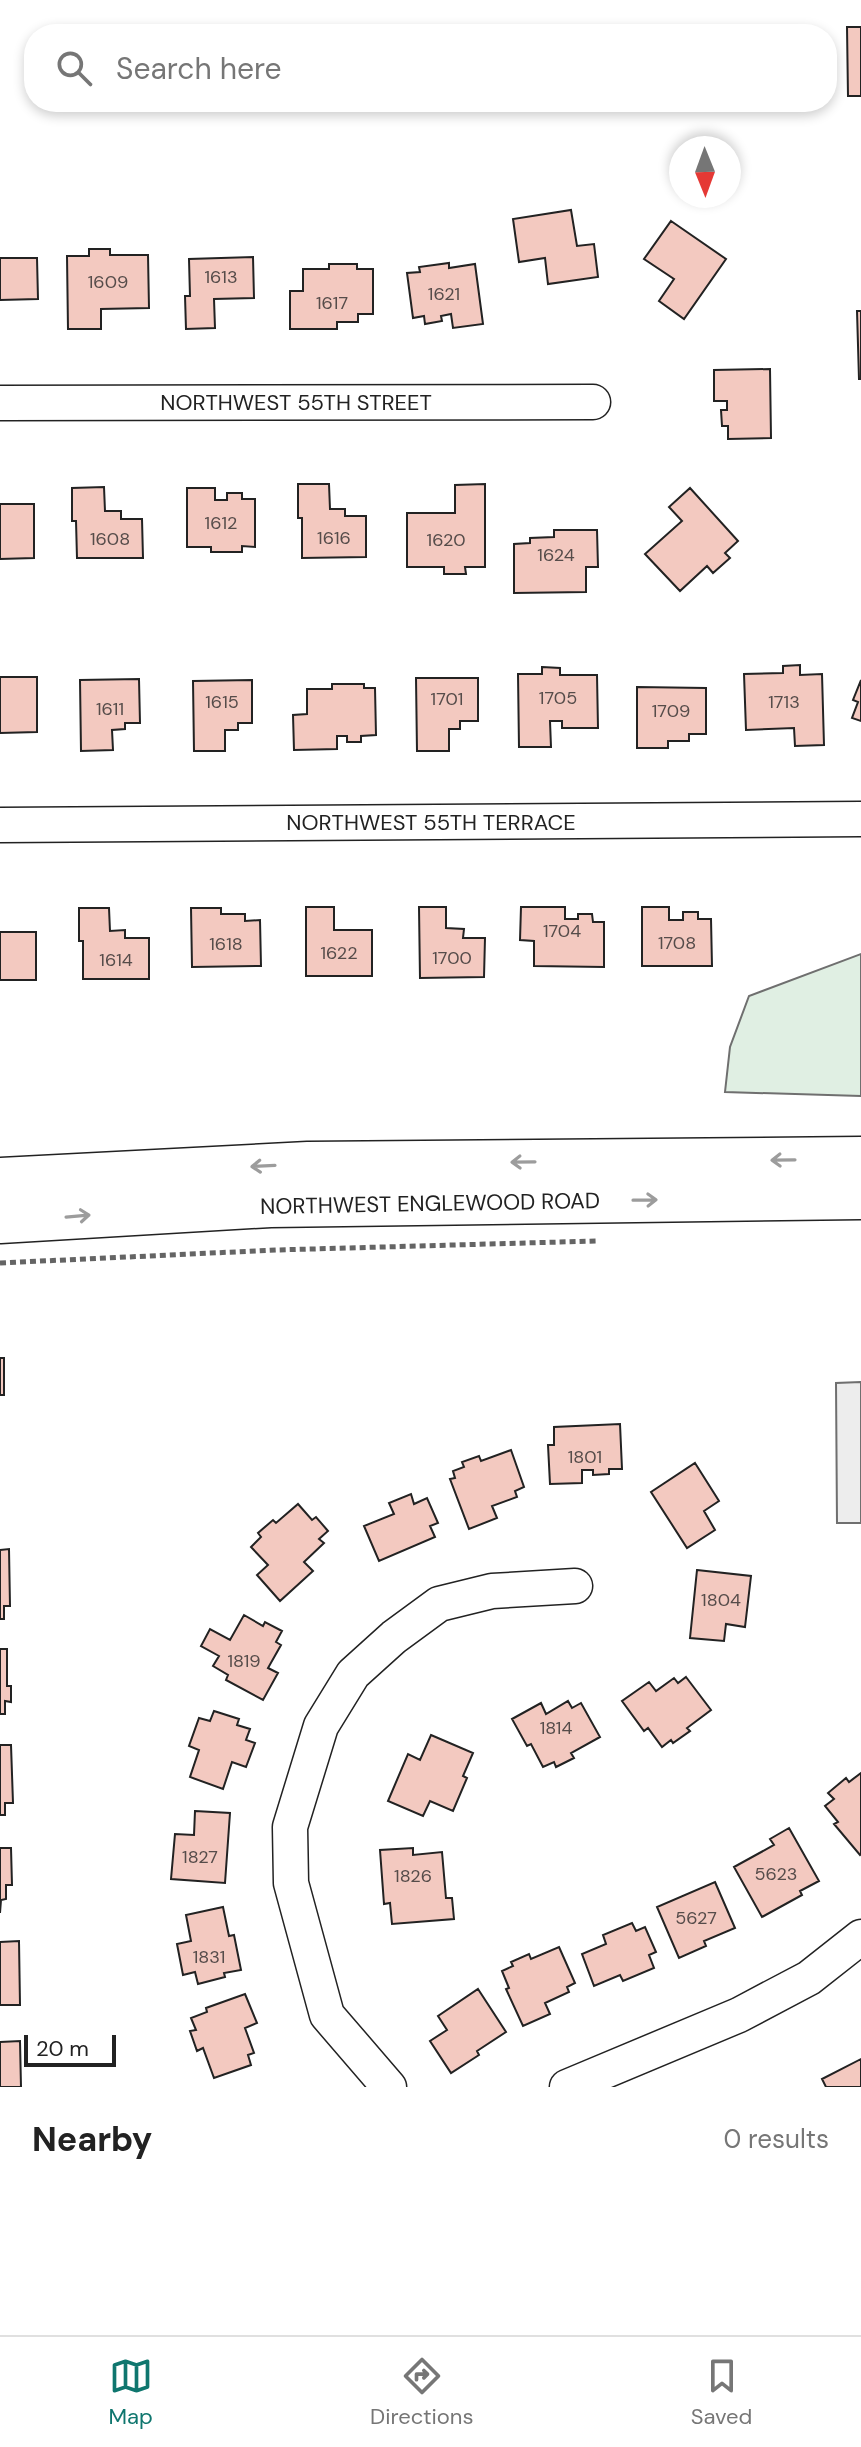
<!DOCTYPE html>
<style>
body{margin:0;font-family:"DM Sans",sans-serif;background:#f6f6f6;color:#222}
.compass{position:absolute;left:669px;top:136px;width:72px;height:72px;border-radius:50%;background:#fff;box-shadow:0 4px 12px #0003;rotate:179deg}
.scale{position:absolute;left:24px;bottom:20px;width:92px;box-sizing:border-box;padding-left:8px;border:4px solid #222;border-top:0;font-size:22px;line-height:28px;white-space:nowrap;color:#222;-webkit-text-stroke:6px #fff;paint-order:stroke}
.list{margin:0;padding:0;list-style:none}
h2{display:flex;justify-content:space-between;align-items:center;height:104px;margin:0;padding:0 32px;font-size:34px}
h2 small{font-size:26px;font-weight:400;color:#767676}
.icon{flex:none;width:44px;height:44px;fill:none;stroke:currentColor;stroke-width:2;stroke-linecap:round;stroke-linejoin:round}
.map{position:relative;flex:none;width:861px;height:2087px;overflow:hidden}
.search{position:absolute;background:#fff;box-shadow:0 4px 12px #0003;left:24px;right:24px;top:24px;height:88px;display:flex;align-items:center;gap:20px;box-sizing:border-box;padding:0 28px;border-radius:32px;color:#767676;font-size:30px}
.sheet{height:248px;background:#fff}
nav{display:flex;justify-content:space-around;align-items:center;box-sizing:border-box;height:112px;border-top:2px solid #e0e0e0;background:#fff;font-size:22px;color:#767676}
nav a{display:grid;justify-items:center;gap:4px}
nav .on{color:#0f766e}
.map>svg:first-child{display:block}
.green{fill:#e0efe3;stroke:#6f6f6f;stroke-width:2}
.parking{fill:#ededed;stroke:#6f6f6f;stroke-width:2}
.building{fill:#f3c9c0;stroke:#222;stroke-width:2}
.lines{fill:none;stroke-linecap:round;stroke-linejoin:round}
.minor-casing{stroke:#222;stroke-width:37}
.major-casing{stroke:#222;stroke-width:47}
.path{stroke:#646464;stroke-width:5;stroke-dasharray:6 4;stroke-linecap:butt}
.minor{stroke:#fff;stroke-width:34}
.major{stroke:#fff;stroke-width:44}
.oneway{stroke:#9c9c9c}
.labels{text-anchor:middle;stroke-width:6;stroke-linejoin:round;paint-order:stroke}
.number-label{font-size:18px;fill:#564c4a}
.street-label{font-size:22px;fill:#222;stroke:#fff}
</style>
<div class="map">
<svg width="861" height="2087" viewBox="0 0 861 2087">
<rect width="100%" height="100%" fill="#fff"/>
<!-- green -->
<path class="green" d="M861,954V1096L725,1092L730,1047L749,996Z"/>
<!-- parking -->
<path class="parking" d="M861,1382V1523H837L836,1383Z"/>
<!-- building -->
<path class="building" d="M669,25V34H638L637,26Z
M522,26H551L552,34H522Z
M409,27H438V34H409Z
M740,27H783V34H740Z
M847,27H861V96H848Z
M289,28H317L318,34H289Z
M76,29V34H47V30Z
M199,31V34H154V32Z
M189,102H247L212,103L213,109H189Z
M571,210L577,246L594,244L598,277L548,284L545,258L519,262L513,219Z
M671,221L726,259L684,319L659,301L674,279L644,259Z
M89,249H110V255H148L149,308L101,309V329H68L67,256H89Z
M253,257L254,298L214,299L215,328L186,329L185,296H190L189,259Z
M0,258H37L38,299L0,300Z
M449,263V268L475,264L483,324L453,328L451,314L441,316L442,321L425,324L424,316L413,318L407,273L420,272L419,267Z
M329,264H357V269H373V314H358V322H337V329H290V291H303V269H329Z
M857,311H861V379H859Z
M770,369L771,438L728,439V426H722L721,410H727V401H714V370Z
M298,484H329L330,509H345V516H366V557L302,558V518H298Z
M485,484V567H465L466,574H444V567H407V513H455V485Z
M104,487L105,511H121V519H142L143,558H77L76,521H72V488Z
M187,488H215V500H227V493H242V499H255V547L242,546V552H211V547H187Z
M690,488L738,541L725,553L730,558L713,573L707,566L680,591L645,554L682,521L669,507Z
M0,504H34V558L0,559Z
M554,530H597L598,567H586V592L514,593V544L530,543V538L554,537Z
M800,665V675L822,674L824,745L795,746L794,728L746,730L744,674L783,673V666Z
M542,667L560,668V675H597L598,728H562V721H550L551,747H519L518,674H542Z
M0,677H37V732L0,733Z
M416,678H478V721H460V729H449V751H417Z
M139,679L140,723H125V729L112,730L113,750L81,751L80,680Z
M252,680V723H238V730H225V751H194L193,681Z
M861,680V721L852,718L858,702L853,700Z
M332,684H364V688H375L376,735L361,736V742H347V736H337V749L294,750L293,715L307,714V689H332Z
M637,687L706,688V734H689V741H668V748H637Z
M306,907H334V930H372V976H306Z
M419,907H446V928L464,929L463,938H485L484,977L420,978Z
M521,907H565V919H578V914H592L593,922H604V967L534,966V941L520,940Z
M642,907H669V920H683V912H698V919H711L712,966H642Z
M79,908H109L110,931L125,930V938H149V979H83V941H79Z
M191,908H221V914H245V921L260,920L261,966L192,967Z
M0,932H36V980H0Z
M0,1358H4V1395H0Z
M620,1424L622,1469H609V1474L593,1475V1470H582V1483L550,1484L548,1445H554V1427Z
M511,1450L524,1487L515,1491L517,1497L492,1506L497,1518L469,1529L450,1479L455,1478L453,1471L464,1467L462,1462L479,1456L481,1461Z
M695,1463L719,1501L704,1511L715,1530L687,1548L651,1492Z
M411,1494L414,1504L427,1498L438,1523L430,1526L435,1537L379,1561L364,1526L394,1514L389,1503Z
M298,1504L312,1520L316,1517L328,1531L319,1539L324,1543L304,1562L313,1571L280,1601L257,1575L268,1565L251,1547L261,1537L258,1533L273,1520L276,1523Z
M9,1549L10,1606H4V1619H0V1550Z
M697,1570L751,1576L745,1627L726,1624L724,1641L690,1638Z
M244,1615L263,1626L265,1622L282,1631L276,1642L281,1645L268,1668L278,1673L263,1700L226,1680L228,1675L213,1666L219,1656L201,1646L210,1629L230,1640Z
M0,1649H7V1686H11V1702L5,1701V1714H0Z
M686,1677L711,1710L687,1728L690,1731L673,1743L671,1740L662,1747L648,1728L644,1731L622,1701L649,1682L656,1691L674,1678L678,1683Z
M568,1701L572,1708L581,1703L600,1737L571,1753L574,1758L556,1767L554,1762L543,1767L531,1744L527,1746L512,1719L541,1703L546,1714Z
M214,1711L239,1719L237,1725L250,1729L246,1740L255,1743L246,1767L232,1762L223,1789L190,1777L199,1750L189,1746L199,1718L210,1721Z
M431,1735L473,1753L463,1776L467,1778L453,1811L430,1801L423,1816L388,1801L408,1754L420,1760Z
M0,1745H11L13,1803H5V1815H0Z
M861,1773V1854L860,1855L834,1824L838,1822L825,1806L834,1799L828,1793L846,1778L849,1782Z
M195,1811L230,1813L225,1883L171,1879L175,1834L194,1835Z
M789,1828L819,1881L800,1891L802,1895L762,1917L734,1867L774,1845L770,1839Z
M0,1848H11L12,1885H6V1899L1,1900L0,1913Z
M413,1848V1855L442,1852L446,1898H452L454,1919L392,1924L390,1903L384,1904L380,1850Z
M715,1882L735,1928L704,1941L706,1946L679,1958L657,1907Z
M223,1907L229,1936L234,1935L241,1970L224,1973L225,1977L198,1984L195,1972L183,1975L177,1944L191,1941L186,1915Z
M632,1923L636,1931L645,1927L656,1952L649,1955L654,1968L623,1981L620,1975L594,1986L582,1954L606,1944L603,1935Z
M19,1941L20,2005H0V1942Z
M559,1947L575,1983L567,1987L569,1992L545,2003L550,2014L523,2026L506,1989L509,1988L502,1971L513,1966L511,1962L529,1954L531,1959Z
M478,1989L506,2032L477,2051L479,2055L451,2073L430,2041L447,2030L438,2016Z
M245,1994L257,2023L245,2028L254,2053L248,2055L251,2065L214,2078L203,2048L197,2051L190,2031L196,2030L191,2018L207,2012L206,2008Z
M20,2041L21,2087H0V2042Z
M861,2059V2087H826L822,2079Z"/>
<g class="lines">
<defs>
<path id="minor" d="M0,403L593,402
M0,825L861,819
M389,2087L327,2015L291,1883L290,1827L321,1726L353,1674L394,1637L439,1604L492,1591L575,1586
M567,2087L739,2015L809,1978L861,1937"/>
<path id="major" d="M0,1180L308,1164L861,1159
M0,1221L270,1205L861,1197"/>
</defs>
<!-- minor casing -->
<use href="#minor" class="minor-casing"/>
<!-- major casing -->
<use href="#major" class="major-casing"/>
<!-- path -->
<path class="path" d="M0,1263L276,1250L596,1241"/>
<!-- minor -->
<use href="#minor" class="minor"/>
<!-- major -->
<use href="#major" class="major"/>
</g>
<!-- one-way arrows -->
<defs><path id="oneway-shaft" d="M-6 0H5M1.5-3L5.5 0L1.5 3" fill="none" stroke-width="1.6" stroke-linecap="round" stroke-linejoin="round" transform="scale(2)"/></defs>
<g class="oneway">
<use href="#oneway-shaft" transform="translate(783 1160) rotate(179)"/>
<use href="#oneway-shaft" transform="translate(523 1162) rotate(179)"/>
<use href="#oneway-shaft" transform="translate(263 1166) rotate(177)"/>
<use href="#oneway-shaft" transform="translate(645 1200) rotate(-1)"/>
<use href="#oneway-shaft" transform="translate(78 1216) rotate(-5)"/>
</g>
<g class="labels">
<!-- number labels -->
<g class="number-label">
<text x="221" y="283">1613</text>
<text x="108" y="288">1609</text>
<text x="444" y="300">1621</text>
<text x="332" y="309">1617</text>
<text x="221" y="529">1612</text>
<text x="334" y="544">1616</text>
<text x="110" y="545">1608</text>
<text x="446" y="546">1620</text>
<text x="556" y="561">1624</text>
<text x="558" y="704">1705</text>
<text x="447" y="705">1701</text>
<text x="222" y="708">1615</text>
<text x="784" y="708">1713</text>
<text x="110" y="715">1611</text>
<text x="671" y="717">1709</text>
<text x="562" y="937">1704</text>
<text x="677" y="949">1708</text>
<text x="226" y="950">1618</text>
<text x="339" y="959">1622</text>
<text x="452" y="964">1700</text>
<text x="116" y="966">1614</text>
<text x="585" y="1463">1801</text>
<text x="721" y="1606">1804</text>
<text x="244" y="1667">1819</text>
<text x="556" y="1734">1814</text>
<text x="200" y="1863">1827</text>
<text x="776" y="1880">5623</text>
<text x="413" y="1882">1826</text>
<text x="696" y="1924">5627</text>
<text x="209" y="1963">1831</text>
</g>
<!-- street labels -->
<g class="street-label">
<text x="296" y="410">NORTHWEST 55TH STREET</text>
<text x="431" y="830">NORTHWEST 55TH TERRACE</text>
<text transform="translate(430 1203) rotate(-1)" y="8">NORTHWEST ENGLEWOOD ROAD</text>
</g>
</g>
</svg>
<svg class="compass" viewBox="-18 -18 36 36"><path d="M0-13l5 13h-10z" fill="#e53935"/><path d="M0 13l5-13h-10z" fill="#767676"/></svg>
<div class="scale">20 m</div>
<div class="search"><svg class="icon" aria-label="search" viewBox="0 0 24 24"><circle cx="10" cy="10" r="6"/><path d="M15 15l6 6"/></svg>Search here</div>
</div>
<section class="sheet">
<h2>Nearby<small>0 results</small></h2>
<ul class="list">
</ul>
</section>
<nav>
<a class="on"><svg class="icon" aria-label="map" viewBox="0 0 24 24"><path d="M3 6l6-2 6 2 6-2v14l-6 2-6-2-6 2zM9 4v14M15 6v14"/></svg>Map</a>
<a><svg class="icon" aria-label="directions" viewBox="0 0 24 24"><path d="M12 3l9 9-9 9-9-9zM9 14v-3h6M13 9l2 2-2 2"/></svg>Directions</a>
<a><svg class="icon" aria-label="saved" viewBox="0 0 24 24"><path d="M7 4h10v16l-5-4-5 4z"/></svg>Saved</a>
</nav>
